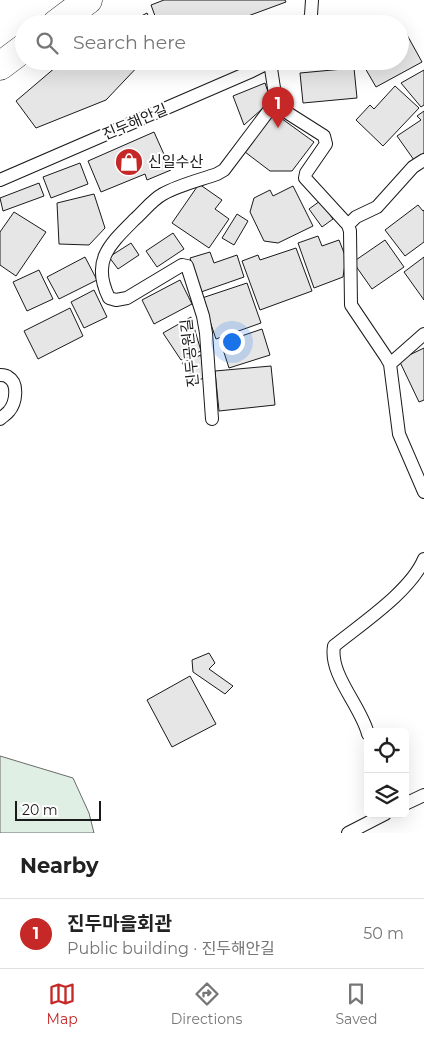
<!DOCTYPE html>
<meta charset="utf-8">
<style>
body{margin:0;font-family:Montserrat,"Noto Sans KR",sans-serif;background:#f2f2f2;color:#222}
.controls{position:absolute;right:15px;bottom:15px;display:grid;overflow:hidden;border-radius:8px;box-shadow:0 5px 20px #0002}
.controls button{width:45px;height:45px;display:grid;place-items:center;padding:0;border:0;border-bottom:1px solid #e0e0e0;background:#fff;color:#222;font:25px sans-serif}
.scale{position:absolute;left:15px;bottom:12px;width:86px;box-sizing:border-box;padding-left:5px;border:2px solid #1a1a1a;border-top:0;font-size:14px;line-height:18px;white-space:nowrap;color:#1a1a1a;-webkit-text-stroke:4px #fff;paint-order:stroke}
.you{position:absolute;left:231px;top:341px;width:18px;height:18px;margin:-12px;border:4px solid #fff;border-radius:50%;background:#1a73e8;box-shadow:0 0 0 8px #1a73e833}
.badge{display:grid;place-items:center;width:32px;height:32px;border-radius:50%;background:#c62828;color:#fff;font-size:16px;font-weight:700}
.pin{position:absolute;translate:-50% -41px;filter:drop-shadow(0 1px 2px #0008)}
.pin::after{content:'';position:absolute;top:26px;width:18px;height:15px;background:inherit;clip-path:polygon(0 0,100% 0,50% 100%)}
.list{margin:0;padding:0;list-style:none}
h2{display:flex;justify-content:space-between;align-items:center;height:65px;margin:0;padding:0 20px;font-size:21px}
h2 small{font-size:16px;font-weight:400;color:#767676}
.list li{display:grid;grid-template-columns:32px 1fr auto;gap:15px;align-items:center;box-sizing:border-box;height:70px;padding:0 20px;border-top:1px solid #e0e0e0}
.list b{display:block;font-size:19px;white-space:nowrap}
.list p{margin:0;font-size:16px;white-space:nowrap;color:#767676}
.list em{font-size:16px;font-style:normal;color:#767676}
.icon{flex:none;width:28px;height:28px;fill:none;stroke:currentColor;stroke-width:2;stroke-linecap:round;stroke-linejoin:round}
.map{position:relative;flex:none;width:424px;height:833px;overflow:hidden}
.search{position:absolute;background:#fff;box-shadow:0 5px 20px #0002;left:15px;right:15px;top:15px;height:55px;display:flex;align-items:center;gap:12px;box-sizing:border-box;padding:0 18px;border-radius:28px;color:#767676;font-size:19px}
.sheet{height:135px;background:#fff}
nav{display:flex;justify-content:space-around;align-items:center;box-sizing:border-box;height:70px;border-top:1px solid #e0e0e0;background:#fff;font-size:14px;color:#767676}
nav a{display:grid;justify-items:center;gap:2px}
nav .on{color:#c62828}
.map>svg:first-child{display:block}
.green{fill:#e0efe3;stroke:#6a6a6a}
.building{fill:#e6e6e6;stroke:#1a1a1a}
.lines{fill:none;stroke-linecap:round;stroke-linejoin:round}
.lane-casing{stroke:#1a1a1a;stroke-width:14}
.secondary-casing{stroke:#1a1a1a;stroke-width:29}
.lane{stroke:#fff;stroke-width:12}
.secondary{stroke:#fff;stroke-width:28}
.labels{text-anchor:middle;stroke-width:4;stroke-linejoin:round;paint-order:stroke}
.street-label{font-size:15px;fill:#1a1a1a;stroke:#fff}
.poi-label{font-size:15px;fill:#1a1a1a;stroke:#fff;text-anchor:start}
</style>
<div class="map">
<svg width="424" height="833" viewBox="0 0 424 833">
<rect width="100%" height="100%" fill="#fff"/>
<!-- green -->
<path class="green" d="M0,756L73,778L89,813L94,833H0Z"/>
<!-- building -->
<path class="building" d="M164,0H285L286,2L248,16L251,24H158L151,5Z
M147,13L152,24H126Z
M406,33L422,62L376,87L361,61H400V37Z
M63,61H143L106,100L36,128L16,101Z
M354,68L357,98L303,103L300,73Z
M424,70V105L421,107L401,83Z
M265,83L271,101L244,125L233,96Z
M395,86L419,108L383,146L356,120L370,105L374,109Z
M424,111V153L414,160L397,136L421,120L417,116Z
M274,113L314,142L292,171H270L245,152Z
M154,132L171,170L147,180L145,174L101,192L88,161Z
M80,163L88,184L51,198L43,177Z
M39,183L44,196L3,211L0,198Z
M199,184L222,200L215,209L229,219L209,248L172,223Z
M293,186L313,226L278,243L264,241L250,212L254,198L270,190L273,196Z
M94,194L105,228L89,245L59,244L57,203Z
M320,201L333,219L322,227L309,209Z
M418,205L423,211L424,210V242L405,256L385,230Z
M14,212L46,232L16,276L0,265V232Z
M237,214L248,221L234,245L222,238Z
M173,233L184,249L157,267L146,251Z
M318,236L322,246L339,240L346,258L343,277L314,288L298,243Z
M385,240L404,267L372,289L353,262Z
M131,243L139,255L118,269L109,257Z
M296,248L312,291L260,310L242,261L258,255L260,260Z
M210,252L214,263L237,255L244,277L201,292L190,258Z
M85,257L97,280L59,299L47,277Z
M424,257V300L404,272Z
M39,270L53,299L27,311L13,282Z
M180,280L192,304L154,324L142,300Z
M247,283L261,323L216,339L202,298Z
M94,290L107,317L84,328L71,302Z
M70,308L83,336L38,359L24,331Z
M191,317L201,351L181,360L163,333Z
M262,329L270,355L229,368L221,343Z
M424,348V400L419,402L399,360Z
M201,355L204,378L196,381L182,363Z
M271,366L275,405L219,411L215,371Z
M209,653L215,663L209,669L233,686L225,694L193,672L192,660Z
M190,676L216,724L172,747L147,700Z"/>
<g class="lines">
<defs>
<path id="lane" d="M308,24L311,15L312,0
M270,62L276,101L283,110L324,136L326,144L306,173L305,178L348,225L350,231L351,305L386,357L390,364L399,434L424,492
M0,180L252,71L272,61
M348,225L356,217L377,207L413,167L424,160
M390,364L424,334
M0,375C3,375 6,375 8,377C19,383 16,403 9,411C7,414 3,416 0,419
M212,419L206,333L203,316L187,266L182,265L127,298L116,300L109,298C91,261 109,245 135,219C144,211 152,200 163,194C179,185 200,180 217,174L224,170L276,101
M368,734C361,706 329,675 334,646C361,624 411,591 424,559
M405,804L424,795
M348,833L385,814"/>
<path id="secondary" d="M56,24L88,0
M0,66L24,48"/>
</defs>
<!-- lane casing -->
<use href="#lane" class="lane-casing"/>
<!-- secondary casing -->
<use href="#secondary" class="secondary-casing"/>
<!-- lane -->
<use href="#lane" class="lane"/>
<!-- secondary -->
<use href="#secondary" class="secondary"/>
</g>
<!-- icons -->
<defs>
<symbol id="shop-disc" viewBox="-11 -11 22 22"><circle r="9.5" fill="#c62828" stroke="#fff"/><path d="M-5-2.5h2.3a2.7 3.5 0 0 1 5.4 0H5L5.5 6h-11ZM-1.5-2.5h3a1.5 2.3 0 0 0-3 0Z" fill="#fff"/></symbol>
</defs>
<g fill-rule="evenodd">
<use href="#shop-disc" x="113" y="146" width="32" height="32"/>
</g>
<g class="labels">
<!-- street labels -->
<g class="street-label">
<text transform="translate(135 122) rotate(-23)" y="5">진두해안길</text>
<text transform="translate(190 353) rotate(-96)" y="5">진두공원길</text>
</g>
<!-- poi labels -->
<g class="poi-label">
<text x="148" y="167">신일수산</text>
</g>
</g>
</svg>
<div class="controls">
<button><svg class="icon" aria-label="locate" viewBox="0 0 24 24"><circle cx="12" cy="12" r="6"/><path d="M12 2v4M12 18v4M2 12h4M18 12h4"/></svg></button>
<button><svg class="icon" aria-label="layers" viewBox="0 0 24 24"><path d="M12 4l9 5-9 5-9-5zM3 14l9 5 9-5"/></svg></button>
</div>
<div class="scale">20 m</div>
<div class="you"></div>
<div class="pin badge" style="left:278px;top:128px">1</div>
<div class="search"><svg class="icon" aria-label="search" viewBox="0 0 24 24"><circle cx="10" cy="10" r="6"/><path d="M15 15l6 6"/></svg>Search here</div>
</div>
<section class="sheet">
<h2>Nearby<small></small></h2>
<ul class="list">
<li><span class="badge">1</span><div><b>진두마을회관</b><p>Public building · 진두해안길</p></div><em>50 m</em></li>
</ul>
</section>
<nav>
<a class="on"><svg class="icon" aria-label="map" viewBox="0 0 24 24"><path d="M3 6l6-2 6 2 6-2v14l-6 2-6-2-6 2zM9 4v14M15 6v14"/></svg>Map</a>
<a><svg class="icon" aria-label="directions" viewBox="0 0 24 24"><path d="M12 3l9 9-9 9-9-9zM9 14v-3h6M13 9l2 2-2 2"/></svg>Directions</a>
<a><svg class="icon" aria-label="saved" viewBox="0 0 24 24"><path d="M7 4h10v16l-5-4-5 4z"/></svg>Saved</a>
</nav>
